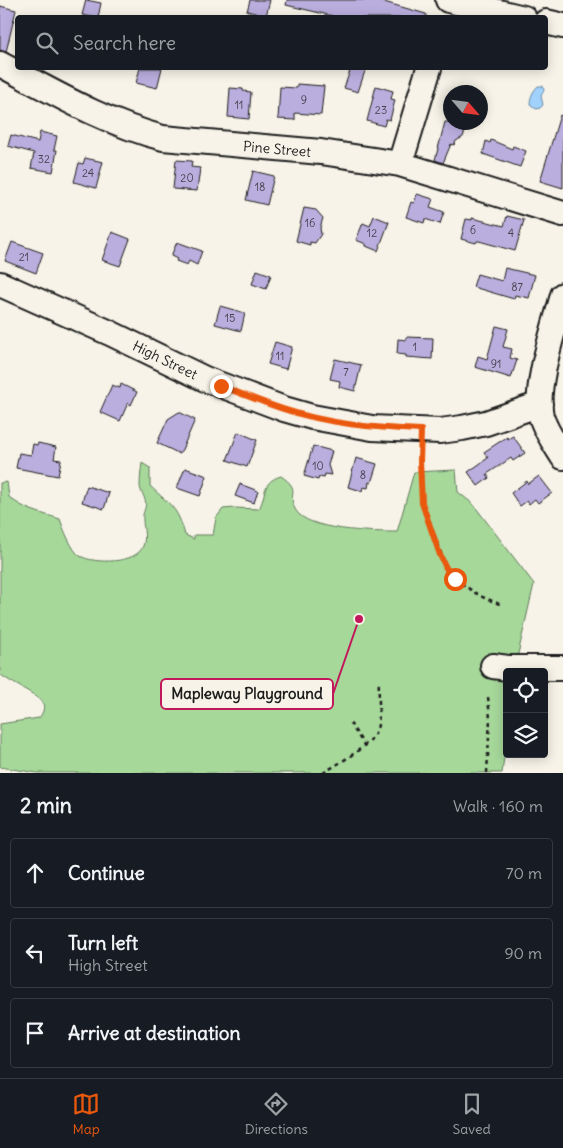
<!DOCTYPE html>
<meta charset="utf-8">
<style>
body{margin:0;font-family:Delius,sans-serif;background:#242831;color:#f1f3f6}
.controls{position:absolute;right:15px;bottom:15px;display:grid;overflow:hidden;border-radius:5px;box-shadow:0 2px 12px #0003}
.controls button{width:45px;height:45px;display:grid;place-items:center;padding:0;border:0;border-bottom:1px solid #363941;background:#171b24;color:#f1f3f6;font:25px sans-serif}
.compass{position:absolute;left:443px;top:85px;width:45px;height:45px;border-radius:50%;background:#171b24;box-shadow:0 2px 12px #0003;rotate:118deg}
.stop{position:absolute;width:15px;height:15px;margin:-11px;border:4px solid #ea580c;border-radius:50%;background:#fff}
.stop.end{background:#ea580c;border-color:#fff;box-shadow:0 1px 5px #0008}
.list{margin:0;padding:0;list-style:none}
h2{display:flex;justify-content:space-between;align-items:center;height:65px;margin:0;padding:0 20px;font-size:21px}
h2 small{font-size:16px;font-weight:400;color:#9ea1a6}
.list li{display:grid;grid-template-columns:32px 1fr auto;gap:15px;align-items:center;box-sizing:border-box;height:70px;margin:0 10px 10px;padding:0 10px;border:1px solid #363941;border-radius:5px}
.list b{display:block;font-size:19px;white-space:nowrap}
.list p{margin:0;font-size:16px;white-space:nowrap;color:#9ea1a6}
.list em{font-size:16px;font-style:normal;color:#9ea1a6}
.icon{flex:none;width:28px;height:28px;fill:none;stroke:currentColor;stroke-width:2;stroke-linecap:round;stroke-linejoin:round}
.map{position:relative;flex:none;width:563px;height:773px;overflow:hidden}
.search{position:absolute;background:#171b24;box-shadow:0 2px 12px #0003;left:15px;right:15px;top:15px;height:55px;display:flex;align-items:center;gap:12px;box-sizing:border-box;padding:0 18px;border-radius:5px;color:#9ea1a6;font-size:19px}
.sheet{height:305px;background:#171b24}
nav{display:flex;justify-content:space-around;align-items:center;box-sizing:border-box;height:70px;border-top:1px solid #363941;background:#171b24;font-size:14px;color:#9ea1a6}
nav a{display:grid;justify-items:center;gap:2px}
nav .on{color:#ea580c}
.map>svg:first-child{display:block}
.green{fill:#a6d89a;stroke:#617a5b}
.water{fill:#a0d2fd;stroke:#6b89a3}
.building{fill:#baaede;stroke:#1c1c1c}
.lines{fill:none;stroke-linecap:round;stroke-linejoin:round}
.minor-casing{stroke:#1c1c1c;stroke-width:28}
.path{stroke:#1c1c1c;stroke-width:2.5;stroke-dasharray:4 4;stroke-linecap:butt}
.minor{stroke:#f7f3e8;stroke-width:24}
.route{stroke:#ea580c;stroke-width:6}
.labels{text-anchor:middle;stroke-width:4.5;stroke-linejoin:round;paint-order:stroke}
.number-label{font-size:11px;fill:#44404c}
.street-label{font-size:14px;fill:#1c1c1c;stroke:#f7f3e8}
.leader{fill:none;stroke:#c2185b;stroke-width:2}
.callout-dot{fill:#c2185b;stroke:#f7f3e8;stroke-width:2}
.callout{fill:#f7f3e8;stroke:#c2185b;stroke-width:2}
.callout-label{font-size:15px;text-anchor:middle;font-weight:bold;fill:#1c1c1c}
</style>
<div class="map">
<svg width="563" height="773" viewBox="0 0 563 773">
<rect width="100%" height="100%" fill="#f7f3e8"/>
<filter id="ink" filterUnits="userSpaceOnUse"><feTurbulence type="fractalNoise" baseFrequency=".02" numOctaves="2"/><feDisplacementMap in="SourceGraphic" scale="10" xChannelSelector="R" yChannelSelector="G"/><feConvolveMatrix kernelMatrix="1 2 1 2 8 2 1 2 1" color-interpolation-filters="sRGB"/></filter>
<g filter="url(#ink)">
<!-- green -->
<path class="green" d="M142,463L150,468V486C171,506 177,506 185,535L194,539V535H213L216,518L223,509L234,508L259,509C267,494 261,482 281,476C302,490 287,494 295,509C305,531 375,532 397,532L414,472L456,470L458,492L473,504L534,584L518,654L516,672H507V733L502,773H37L0,767V724L39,718C42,714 45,709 43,703C42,697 7,681 0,674V483L7,482L9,497C24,510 41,513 60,519C63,528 72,551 80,556C94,564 137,564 143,546C147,536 142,525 143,515C144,510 147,505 145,500C144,495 140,491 140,486C140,478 141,470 142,463Z"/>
<!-- water -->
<path class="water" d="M538,86H543L544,90L541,96L543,105L540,108L536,109L530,104C530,97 533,91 538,86Z"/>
<!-- building -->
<path class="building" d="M86,0L101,3L98,18L82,15Z
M250,0H270L266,16L247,11Z
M287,0H377L426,14V18H333V16L286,5Z
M0,6L16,10L6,52L0,50Z
M140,68H162L157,88L136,83Z
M351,68H366L358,92L344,88Z
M297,84L324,86L321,115L295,113V120L278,119L280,87L297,88Z
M376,86L393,91L391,99L395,100L390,120L386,119L384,126L367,121Z
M230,88L243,89V91L251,92L249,119L228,117Z
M560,115L563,116V188L540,181Z
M445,122H468L463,137L456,141L454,145L451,144L443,163L435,160Z
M40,132L57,136L54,150H57L53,172L31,168L34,153L8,146L11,135L38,142Z
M491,140L512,149L513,146L526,151L520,167L483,154L486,141L490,143Z
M85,158L103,162L96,188L74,182L79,163L83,164Z
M176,160L192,161L191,167L200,168L197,191L173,189Z
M253,171L274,176L267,205L246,200Z
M417,194L433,199L430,207L444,212L440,224L425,219L424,223L406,217L411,202L414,203Z
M304,208L316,210L323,218L320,228L321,234L315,243L310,242V245L296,241Z
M374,216L389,222L378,251L366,246V244L356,240L363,223L370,226Z
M507,216L524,220L515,251L479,241H477L476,243L461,239L466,219L472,220V218L504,226Z
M112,232L130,239L120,266L102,260Z
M12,242L43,253L36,273L5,261Z
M177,242L202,251L197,265L189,261L187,265L176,261L177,259L171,256Z
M505,268L535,275L529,298L515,295L514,299L473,287L477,274L502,281Z
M257,270L271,275L266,289L252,284Z
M220,306L245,313L241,331L215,324Z
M496,326L508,329L503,347L512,349L510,358L517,360L511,378L475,367L478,356L487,359Z
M406,337L433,338L432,359L406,357V355L397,354L398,339L406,340Z
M275,342L292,347L286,369L268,364Z
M335,359L361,365L355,391L339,387L340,381L330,379Z
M121,384L137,392L131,405L128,403L120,421L100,412L112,385L120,388Z
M179,412L195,420L180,454L157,443L168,419Z
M238,432L257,440L247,467L227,460Z
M513,436L525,453L513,461L511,458L487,474L489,478L478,486L468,472L488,458L484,452L507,437L508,439Z
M38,443L56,447L54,459L61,460L58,476L16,468L19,453L31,455L33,444L37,445Z
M313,446L332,451L328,465L331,475L325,474L324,478L319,477L318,480L304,476Z
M356,458L377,464L371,483L369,482L368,488L363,487L362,491L348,487Z
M185,468L207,476L200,496L177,488Z
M539,476L552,493L538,503L535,499L529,504L527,501L520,506L511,493L527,481L528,484Z
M240,484L258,491L254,503L235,496Z
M87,486L109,493L104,509L82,502Z"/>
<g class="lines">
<defs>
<path id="minor" d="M448,0L524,18
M546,22L563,26
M0,64C53,92 105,123 163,138L321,152L400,164L563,214
M400,164L429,68
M0,284L110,333L205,379L284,409L312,417L372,428L440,431L462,428L486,423L540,404
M563,295C555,327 534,385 541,416C545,430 555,444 563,457
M493,666L508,668H563"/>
</defs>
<!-- minor casing -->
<use href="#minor" class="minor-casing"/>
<!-- path -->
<path class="path" d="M420,450L422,503L446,568L455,579L480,596L502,605
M350,723L364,745
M323,773C336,765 370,746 376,732C381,720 378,695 379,681
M487,773L490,719L488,697"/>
<!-- minor -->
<use href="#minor" class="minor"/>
</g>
</g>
<g class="lines" filter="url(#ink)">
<!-- route -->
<path class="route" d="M221,386C242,394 262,402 283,409C328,424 374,428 421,430L420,461L422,503L440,555L446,568L455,579"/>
</g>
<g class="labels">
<!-- number labels -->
<g class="number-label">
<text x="304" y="104">9</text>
<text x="239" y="109">11</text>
<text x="381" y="114">23</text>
<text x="44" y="163">32</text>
<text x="88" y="177">24</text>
<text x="187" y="182">20</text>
<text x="260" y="191">18</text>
<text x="310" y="227">16</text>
<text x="473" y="234">6</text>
<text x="372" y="237">12</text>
<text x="511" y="237">4</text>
<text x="24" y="261">21</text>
<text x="517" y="291">87</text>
<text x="230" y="322">15</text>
<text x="415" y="351">1</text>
<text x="280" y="360">11</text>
<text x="496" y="368">91</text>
<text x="346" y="376">7</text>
<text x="318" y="470">10</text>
<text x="363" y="479">8</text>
</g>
<!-- street labels -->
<g class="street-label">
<text transform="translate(277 149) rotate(5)" y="5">Pine Street</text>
<text transform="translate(165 360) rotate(26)" y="5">High Street</text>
</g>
</g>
<!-- callouts -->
<path class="leader" d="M359 619L333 694"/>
<circle class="callout-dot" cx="359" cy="619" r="5"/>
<rect class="callout" x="161" y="679" width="172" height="30" rx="5"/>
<g class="callout-label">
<text x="247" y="699">Mapleway Playground</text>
</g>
</svg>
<div class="controls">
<button><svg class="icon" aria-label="locate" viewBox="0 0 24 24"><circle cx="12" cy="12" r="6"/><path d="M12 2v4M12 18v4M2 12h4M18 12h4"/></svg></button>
<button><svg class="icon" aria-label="layers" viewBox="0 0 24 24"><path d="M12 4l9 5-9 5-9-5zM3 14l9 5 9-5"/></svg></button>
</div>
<svg class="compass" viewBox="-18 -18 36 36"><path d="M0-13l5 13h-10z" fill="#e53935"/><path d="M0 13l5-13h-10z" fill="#9ea1a6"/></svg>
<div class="stop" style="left:455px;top:579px"></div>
<div class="stop end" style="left:221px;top:386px"></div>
<div class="search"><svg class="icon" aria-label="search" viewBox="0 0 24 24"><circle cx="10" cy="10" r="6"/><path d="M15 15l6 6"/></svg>Search here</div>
</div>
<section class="sheet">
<h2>2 min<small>Walk · 160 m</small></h2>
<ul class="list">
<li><svg class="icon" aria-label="ahead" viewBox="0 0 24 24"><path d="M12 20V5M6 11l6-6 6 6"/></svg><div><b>Continue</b></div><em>70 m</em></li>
<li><svg class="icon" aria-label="left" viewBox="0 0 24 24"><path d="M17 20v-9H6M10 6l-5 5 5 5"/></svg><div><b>Turn left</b><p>High Street</p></div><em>90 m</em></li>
<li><svg class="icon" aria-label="arrive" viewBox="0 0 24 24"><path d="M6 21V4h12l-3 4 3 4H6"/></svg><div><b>Arrive at destination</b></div></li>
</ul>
</section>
<nav>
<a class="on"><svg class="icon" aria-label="map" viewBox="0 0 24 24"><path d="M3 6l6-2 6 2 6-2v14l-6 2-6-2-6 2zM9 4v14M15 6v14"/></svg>Map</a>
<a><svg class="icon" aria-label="directions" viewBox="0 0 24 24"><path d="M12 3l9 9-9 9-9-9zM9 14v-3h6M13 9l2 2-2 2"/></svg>Directions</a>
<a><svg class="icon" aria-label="saved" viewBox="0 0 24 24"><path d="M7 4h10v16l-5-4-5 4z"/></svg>Saved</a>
</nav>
